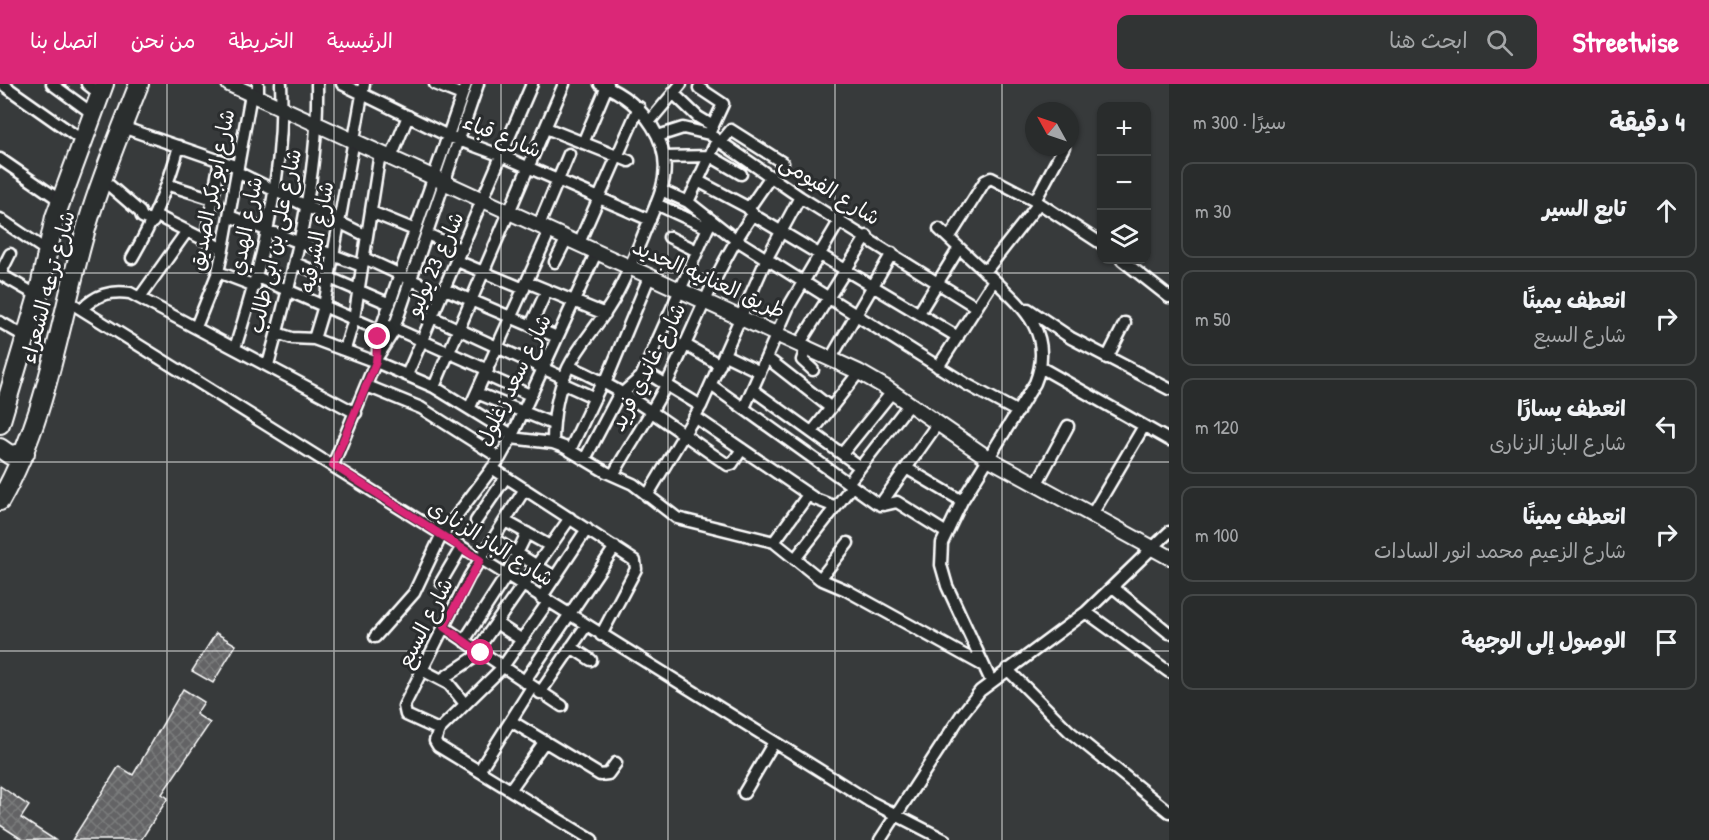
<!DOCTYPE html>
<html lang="ar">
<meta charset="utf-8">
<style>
body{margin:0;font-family:"Patrick Hand","Playpen Sans Arabic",sans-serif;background:#313434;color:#f1f3f6;direction:rtl}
.controls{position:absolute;right:18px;top:18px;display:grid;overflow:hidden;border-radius:12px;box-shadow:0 2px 4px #0004}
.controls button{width:54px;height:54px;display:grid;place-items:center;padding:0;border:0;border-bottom:2px solid #454848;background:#292c2c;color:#f1f3f6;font:30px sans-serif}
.compass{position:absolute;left:1025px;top:18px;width:54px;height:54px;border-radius:50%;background:#292c2c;box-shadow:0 2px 4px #0004;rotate:310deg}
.stop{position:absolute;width:18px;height:18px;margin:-14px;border:4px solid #db2777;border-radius:50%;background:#fff}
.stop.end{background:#db2777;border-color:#fff;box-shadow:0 2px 6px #0008}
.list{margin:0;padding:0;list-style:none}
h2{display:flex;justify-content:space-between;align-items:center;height:78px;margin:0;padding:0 24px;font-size:26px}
h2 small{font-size:20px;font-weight:400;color:#a5a7a9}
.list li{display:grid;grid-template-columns:39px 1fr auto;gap:18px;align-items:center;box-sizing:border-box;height:96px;margin:0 12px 12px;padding:0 12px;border:2px solid #454848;border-radius:12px}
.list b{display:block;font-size:22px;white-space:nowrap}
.list p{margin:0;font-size:20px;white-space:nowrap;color:#a5a7a9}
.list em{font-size:20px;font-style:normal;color:#a5a7a9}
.icon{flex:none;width:33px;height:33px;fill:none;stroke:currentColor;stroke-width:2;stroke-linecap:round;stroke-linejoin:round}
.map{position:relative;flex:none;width:1169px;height:756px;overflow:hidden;direction:ltr}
header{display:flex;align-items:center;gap:36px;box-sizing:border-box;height:84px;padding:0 30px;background:#db2777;color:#fff}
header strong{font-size:28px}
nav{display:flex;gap:33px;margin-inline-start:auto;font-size:21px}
.search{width:420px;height:54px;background:#313434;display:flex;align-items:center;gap:15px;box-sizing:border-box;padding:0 21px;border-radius:12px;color:#a5a7a9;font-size:22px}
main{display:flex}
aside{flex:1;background:#292c2c}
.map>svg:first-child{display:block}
.building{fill:url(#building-cross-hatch);stroke:#fff;stroke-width:1.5}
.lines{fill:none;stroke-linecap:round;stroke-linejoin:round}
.street-casing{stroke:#fff;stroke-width:15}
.secondary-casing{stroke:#fff;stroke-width:18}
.highway-casing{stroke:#fff;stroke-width:22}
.street{stroke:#2a2d2e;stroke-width:10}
.secondary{stroke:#2a2d2e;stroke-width:14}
.highway{stroke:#2a2d2e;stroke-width:18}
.route{stroke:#db2777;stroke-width:8}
.grid{fill:none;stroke:#fff;stroke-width:1.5;stroke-opacity:0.55}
.labels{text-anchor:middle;stroke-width:6;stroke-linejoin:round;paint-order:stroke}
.street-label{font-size:21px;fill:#fff;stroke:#2a2d2e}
</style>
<header>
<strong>Streetwise</strong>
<div class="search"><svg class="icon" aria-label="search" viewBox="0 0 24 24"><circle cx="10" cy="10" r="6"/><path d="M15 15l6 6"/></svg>ابحث هنا</div>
<nav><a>الرئيسية</a><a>الخريطة</a><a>من نحن</a><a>اتصل بنا</a></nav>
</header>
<main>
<aside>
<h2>4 دقيقة<small>سيرًا · 300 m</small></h2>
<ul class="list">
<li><svg class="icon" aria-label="ahead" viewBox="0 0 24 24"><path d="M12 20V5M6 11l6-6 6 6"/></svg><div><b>تابع السير</b></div><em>30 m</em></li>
<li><svg class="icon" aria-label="right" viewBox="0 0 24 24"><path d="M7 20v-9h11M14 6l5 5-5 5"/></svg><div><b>انعطف يمينًا</b><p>شارع السبع</p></div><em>50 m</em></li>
<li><svg class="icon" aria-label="left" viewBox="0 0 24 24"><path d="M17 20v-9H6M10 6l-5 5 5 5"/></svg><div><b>انعطف يسارًا</b><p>شارع الباز الزنارى</p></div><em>120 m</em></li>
<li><svg class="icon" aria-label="right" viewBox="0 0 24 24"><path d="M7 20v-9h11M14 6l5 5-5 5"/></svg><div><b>انعطف يمينًا</b><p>شارع الزعيم محمد انور السادات</p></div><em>100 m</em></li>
<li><svg class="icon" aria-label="arrive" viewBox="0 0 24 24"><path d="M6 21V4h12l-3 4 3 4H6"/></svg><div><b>الوصول إلى الوجهة</b></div></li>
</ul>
</aside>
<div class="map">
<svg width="1169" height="756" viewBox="0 0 1169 756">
<defs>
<pattern id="building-cross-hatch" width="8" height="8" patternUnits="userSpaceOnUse" patternTransform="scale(1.5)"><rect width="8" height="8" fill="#636465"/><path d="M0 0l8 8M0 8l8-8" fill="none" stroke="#7a7b7c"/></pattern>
</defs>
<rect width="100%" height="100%" fill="#373a3b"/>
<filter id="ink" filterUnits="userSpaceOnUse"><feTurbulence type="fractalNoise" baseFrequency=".0167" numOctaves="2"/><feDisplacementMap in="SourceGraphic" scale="12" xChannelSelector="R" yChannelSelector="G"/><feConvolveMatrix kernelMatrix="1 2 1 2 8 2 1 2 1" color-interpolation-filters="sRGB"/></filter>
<g filter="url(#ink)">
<!-- building -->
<path class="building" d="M216,549L236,561L213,599L192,587Z
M183,605L204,618L196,630L210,639L162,710L168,714L141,756H72L119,682L133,691Z
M0,702L29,722L21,734L55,756H23L0,741Z"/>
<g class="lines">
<defs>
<path id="street" d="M2,0L83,57
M52,0L93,30
M87,0L100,10
M342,0L448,52L502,72L650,136
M435,0L462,11
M699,4L723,20L709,50
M673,9L698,33L713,42
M258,14V0
M650,37L681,0
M122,43L238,83
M546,44L629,77
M658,52L683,44L709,50L800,113L976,223
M721,58L731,46L783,79
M583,59L608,0
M664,73L710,72L741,90
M391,74L408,32
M0,75L61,117
M237,88L367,152
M102,95L140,128L142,133L153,138
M698,97L747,123L755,132L958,253
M169,101L213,115
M661,106L688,118L735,155L966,300L1018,328
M1035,117L1064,63
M688,118L717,56
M656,120L708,144
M749,124L771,92
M371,128L415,146
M157,132L223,165
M229,132L362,182
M0,135L47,167
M539,141L569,70
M939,145C956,161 973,177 990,192C1023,223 1055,249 1035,299L962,417L942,459L941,481L947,502L991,597
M427,150L462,166
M669,153L697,167
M949,154L985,97L991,94L1039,119L1102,160
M205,157L220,76
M579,159L639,23
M10,170L0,190L38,212
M132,174C153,138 168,103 179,62
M364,174L442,210
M1122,176L1169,213
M457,177L524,205
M555,178L567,154
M295,179L390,220
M218,188L255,202
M985,188L1039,119
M257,193L381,247
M527,198L605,230
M445,205L557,253
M140,213L187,147
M68,217L869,717L945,756
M82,225C96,211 110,206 130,209L356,329
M1028,225L1071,254L1169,305
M919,229L959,164
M432,233L564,294
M0,238L26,253
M531,241L547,206
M389,242L488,286
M196,243L218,188L223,165L251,10
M277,249L292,254L314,255L376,278L434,303L512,351
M314,255L324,222L364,0
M800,259L867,152
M684,260L720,281
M807,262L802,276L813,286
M235,264C262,179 285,90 281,0
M345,265L354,235L380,69
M725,271L760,288
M378,272V253L466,0
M767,274L831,324
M831,274L892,169
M1107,274L1125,239
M268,281C293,189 319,96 317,0
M569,282C627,306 676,346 728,381L732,380L742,365
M938,283L994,196
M1040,283L1169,356
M644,287L701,322
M407,291L532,0
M485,291L530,311
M606,297L650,191
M562,299L595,314
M711,301L876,419L884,421L897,418L945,448
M367,302L421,324L500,374
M434,303L564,0
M753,306L860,383
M477,309L553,340
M470,323L550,146
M744,324L789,222L840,136
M695,333L815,415L836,423
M812,348L859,288
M511,354L553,359L564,363L606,388L633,400L677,434L774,458L820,495L846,506L984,582
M553,359C553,332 557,308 568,284C579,261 596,244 609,223C623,202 632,177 642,154C648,138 656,123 661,107C676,59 643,18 600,0
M570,366L603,296
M842,370L892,308
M585,375L617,314L641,293L711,137
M333,381L378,272L392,250L478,0
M492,384L635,477L636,485L601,551
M906,384L962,417
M613,391C630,361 650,332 666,301C695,243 716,183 753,130
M848,399L910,319
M1036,401L1068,342
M647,412L701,322L767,174L800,113
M880,421L938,339
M1091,432L1144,342
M476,437L506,393
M505,437L550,462
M494,455L555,493
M774,458L808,411
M795,475L852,402
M820,495L848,459
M441,498L461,464
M1114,504L1169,549
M541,514L587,445
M548,518L502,584L439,646L435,657L438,662L592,756
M1086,528L1169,588
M496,539L522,556
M444,543L562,622
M375,553L414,509L441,452L500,374L511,354L597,167
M464,557L506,492L527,449
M571,563L591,576
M477,566L570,434
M1007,585L1069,647L1169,728
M422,586L449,600L465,620
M442,595L481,569
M524,598L615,463
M540,609L586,542
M511,637L600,691L608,690L616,679
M439,646L406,631L404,622L469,493L525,405
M479,687L532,603
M510,706L545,657
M744,709L774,658
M880,756L962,630L980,607L1086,528L1169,448"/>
<path id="secondary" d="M229,0L859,288L885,303L988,374L1169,473"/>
<path id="highway" d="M0,340L38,212L55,133L104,0
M0,364L10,371L25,369
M0,417C49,332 60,231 88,138C102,91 121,46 139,0"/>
</defs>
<!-- street casing -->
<use href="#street" class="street-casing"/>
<!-- secondary casing -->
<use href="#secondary" class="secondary-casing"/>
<!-- highway casing -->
<use href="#highway" class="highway-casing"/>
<!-- street -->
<use href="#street" class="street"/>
<!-- secondary -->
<use href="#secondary" class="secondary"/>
<!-- highway -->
<use href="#highway" class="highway"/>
</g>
</g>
<g class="lines" filter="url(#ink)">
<!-- route -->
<path class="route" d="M378,253L376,278L333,381L480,476L444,543L481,569"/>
</g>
<!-- grid -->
<path class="grid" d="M167,0V756M334,0V756M501,0V756M668,0V756M835,0V756M1002,0V756M0,189H1169M0,378H1169M0,567H1169"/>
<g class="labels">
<!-- street labels -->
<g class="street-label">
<text transform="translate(502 52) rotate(22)" y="7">شارع قباء</text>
<text transform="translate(212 106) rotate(-79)" y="7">شارع ابو بكر الصديق</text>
<text transform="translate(830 106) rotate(32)" y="7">شارع الفيومى</text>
<text transform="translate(246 142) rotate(-79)" y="7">شارع الهدي</text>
<text transform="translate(317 153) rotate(-80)" y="7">شارع الشرقيه</text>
<text transform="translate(275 157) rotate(-78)" y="7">شارع على بن ابى طالب</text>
<text transform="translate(435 180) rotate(-66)" y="7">شارع 23 يوليو</text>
<text transform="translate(709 195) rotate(24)" y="7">طريق العنانيه الجديد</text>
<text transform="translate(48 203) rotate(-75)" y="7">شارع ترعه الشعراء</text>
<text transform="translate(648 283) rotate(-63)" y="7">شارع غاندي فريد</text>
<text transform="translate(514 296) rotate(-64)" y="7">شارع سعد زغلول</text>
<text transform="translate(491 459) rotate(32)" y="7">شارع الباز الزنارى</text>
<text transform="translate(425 539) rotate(-63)" y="7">شارع السبع</text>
</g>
</g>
</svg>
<div class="controls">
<button>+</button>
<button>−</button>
<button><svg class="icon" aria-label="layers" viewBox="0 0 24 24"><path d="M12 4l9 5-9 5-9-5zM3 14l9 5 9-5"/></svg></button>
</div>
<svg class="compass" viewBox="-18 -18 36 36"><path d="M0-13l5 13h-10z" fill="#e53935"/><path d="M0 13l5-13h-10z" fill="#a5a7a9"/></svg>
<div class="stop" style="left:481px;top:569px"></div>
<div class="stop end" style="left:378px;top:253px"></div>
</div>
</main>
